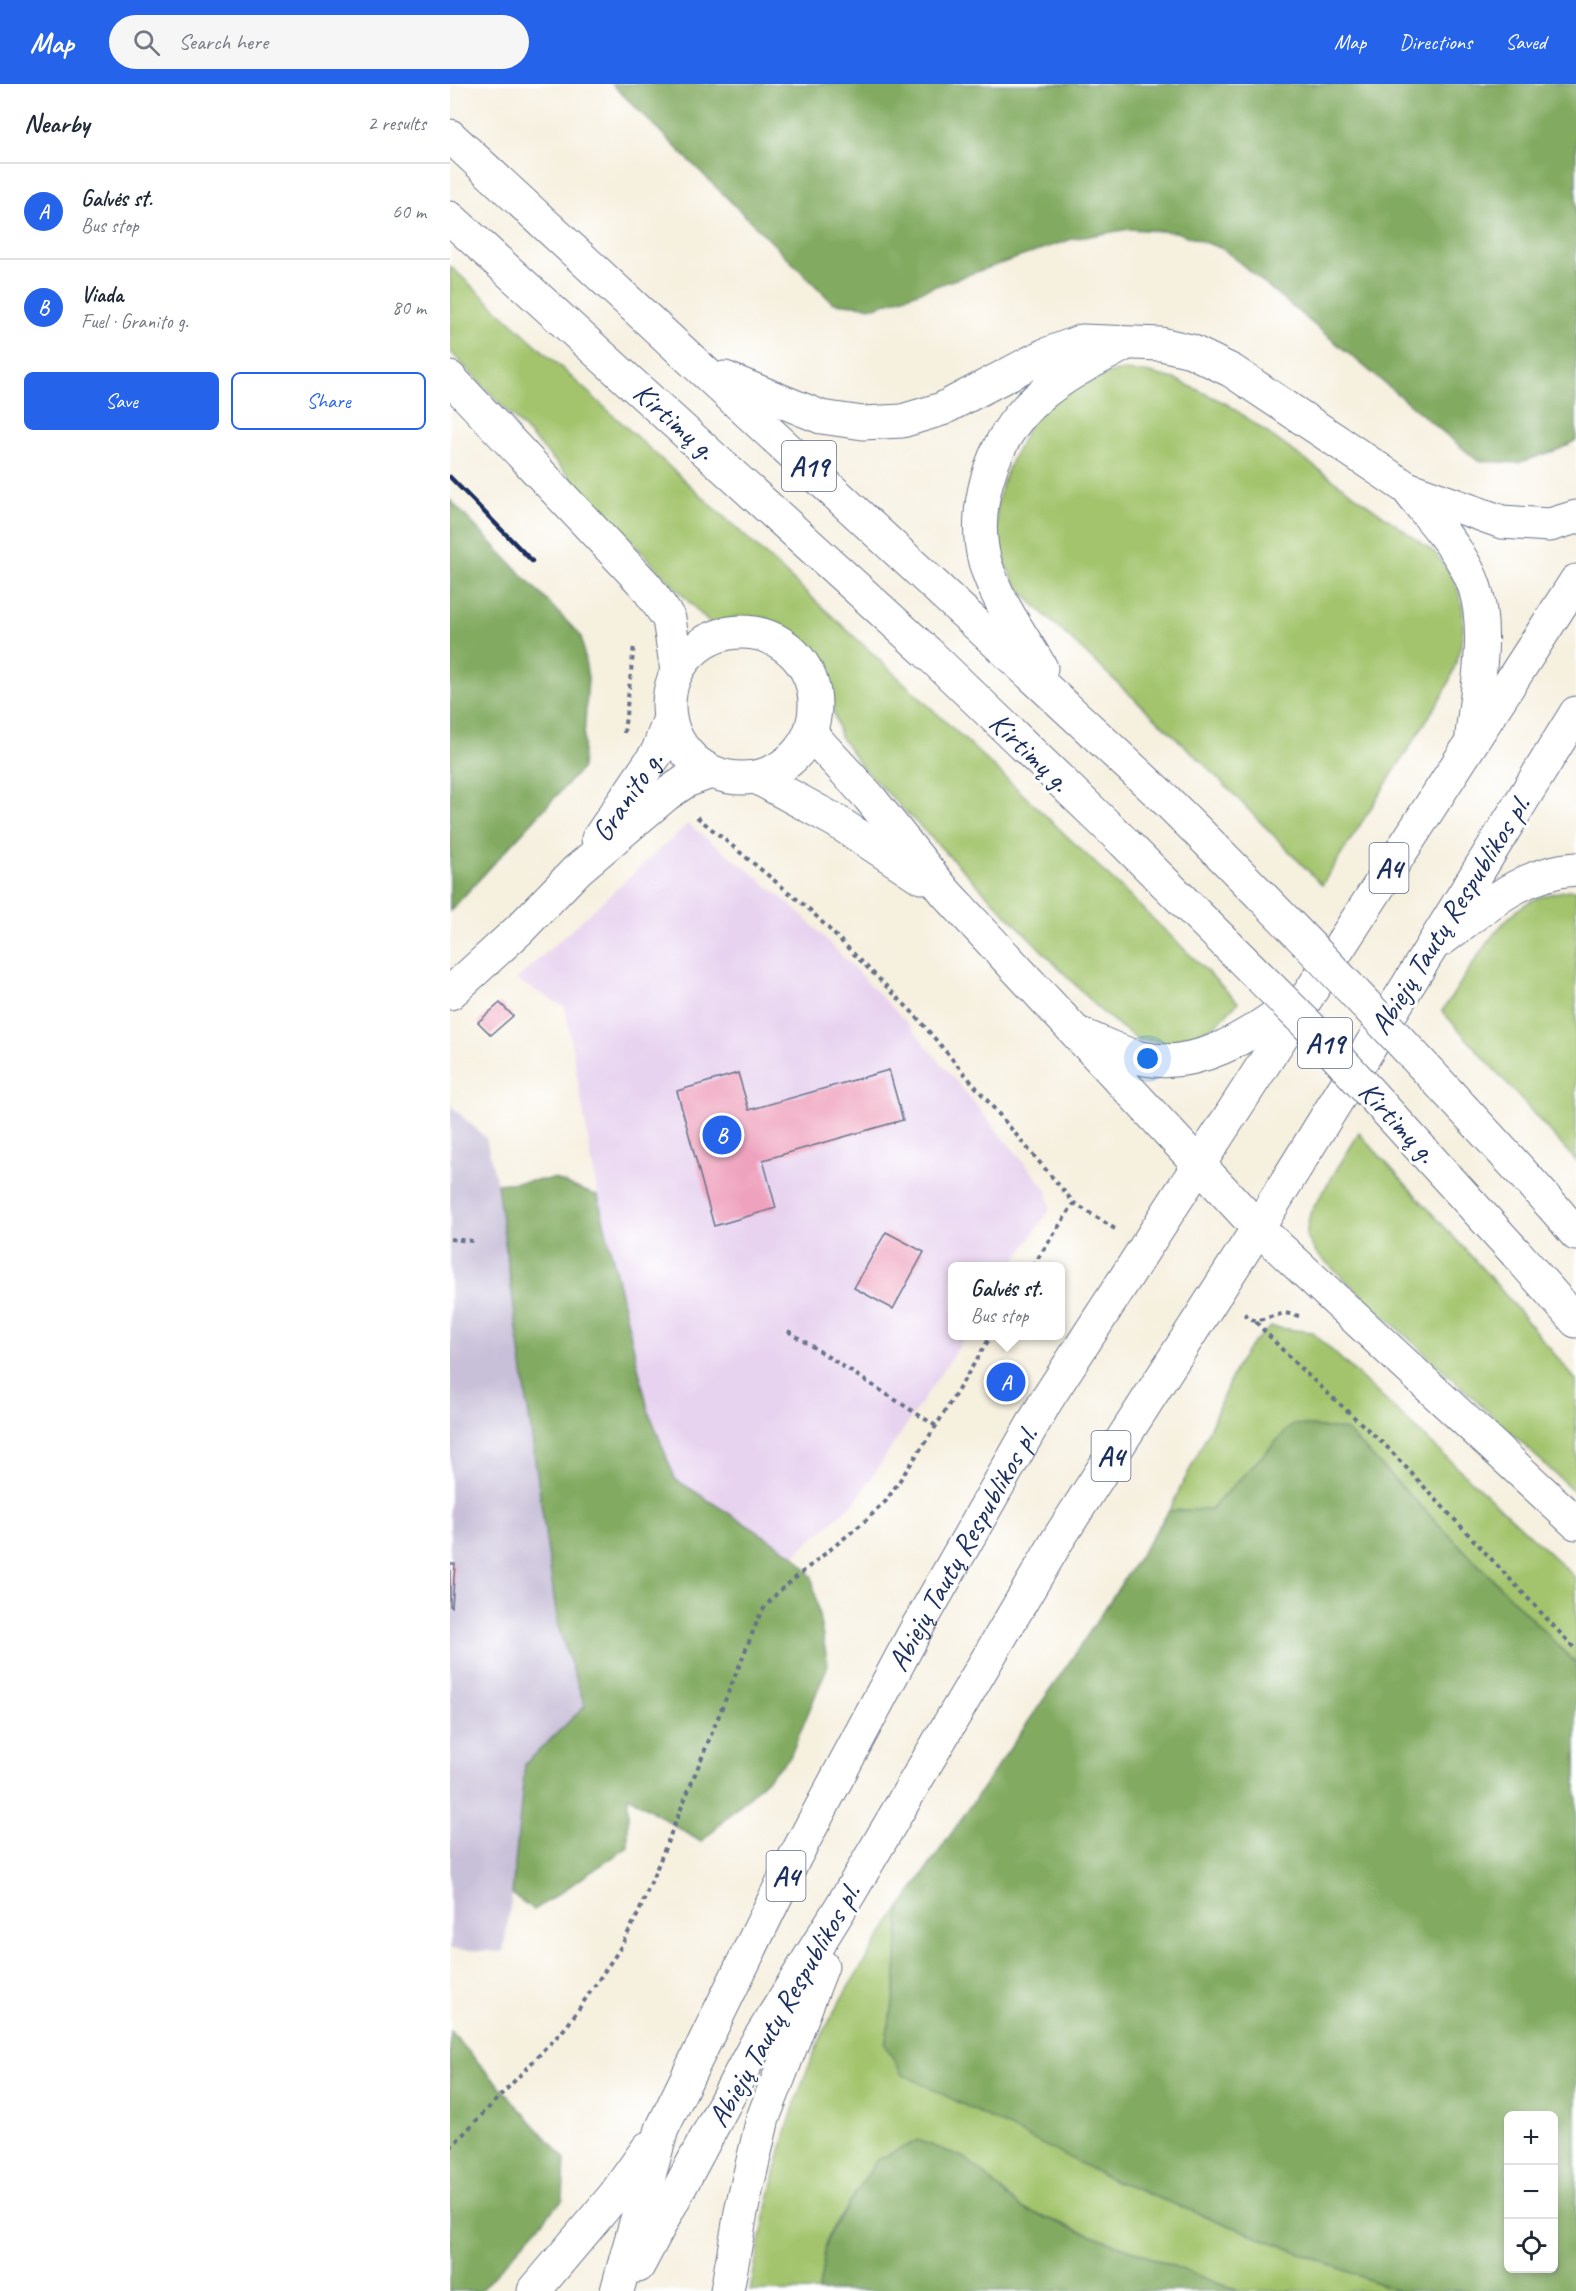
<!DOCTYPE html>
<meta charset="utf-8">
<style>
body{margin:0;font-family:Caveat,sans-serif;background:#f6f6f7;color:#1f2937}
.controls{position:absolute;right:18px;bottom:18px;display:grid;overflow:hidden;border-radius:9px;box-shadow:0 3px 9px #0003}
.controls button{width:54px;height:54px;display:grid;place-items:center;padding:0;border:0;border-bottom:2px solid #e0e1e3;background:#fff;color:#1f2937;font:30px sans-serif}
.you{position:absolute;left:698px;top:975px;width:21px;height:21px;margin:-15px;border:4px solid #fff;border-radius:50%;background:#1a73e8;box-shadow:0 0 0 9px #1a73e833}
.badge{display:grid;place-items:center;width:39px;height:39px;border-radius:50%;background:#2563eb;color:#fff;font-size:20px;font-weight:700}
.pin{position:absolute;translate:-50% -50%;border:3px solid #fff;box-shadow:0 2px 6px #0006}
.popup{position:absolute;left:498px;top:1178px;width:117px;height:78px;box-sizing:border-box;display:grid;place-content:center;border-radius:9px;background:#fff;filter:drop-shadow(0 2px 4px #0005);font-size:20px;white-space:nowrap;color:#747a83}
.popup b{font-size:22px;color:#1f2937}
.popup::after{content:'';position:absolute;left:50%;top:100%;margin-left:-12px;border:12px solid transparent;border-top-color:#fff}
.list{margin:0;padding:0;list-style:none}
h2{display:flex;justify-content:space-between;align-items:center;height:78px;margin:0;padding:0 24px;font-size:26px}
h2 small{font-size:20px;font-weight:400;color:#747a83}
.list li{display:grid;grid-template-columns:39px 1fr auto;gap:18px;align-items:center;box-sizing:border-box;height:96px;padding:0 24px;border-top:2px solid #e0e1e3}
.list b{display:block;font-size:22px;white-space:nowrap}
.list p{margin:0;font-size:20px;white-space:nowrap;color:#747a83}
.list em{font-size:20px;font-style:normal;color:#747a83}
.actions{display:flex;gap:12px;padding:18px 24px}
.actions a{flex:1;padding:14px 0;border:2px solid #2563eb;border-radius:9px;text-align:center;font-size:21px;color:#2563eb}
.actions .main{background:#2563eb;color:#fff}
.icon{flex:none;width:33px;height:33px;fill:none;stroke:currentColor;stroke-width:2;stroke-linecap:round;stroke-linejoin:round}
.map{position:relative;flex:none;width:1126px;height:2207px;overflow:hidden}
header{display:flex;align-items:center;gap:36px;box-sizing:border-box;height:84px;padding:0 30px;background:#2563eb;color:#fff}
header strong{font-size:28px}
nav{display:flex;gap:33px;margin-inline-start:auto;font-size:21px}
.search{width:420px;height:54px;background:#f6f6f7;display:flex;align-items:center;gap:15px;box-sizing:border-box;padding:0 21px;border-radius:33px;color:#747a83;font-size:22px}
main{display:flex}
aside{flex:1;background:#fff}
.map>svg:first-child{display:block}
.built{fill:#e7d2ef}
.industrial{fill:#c8bfd8}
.green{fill:#a3c46c;stroke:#5f7a65;stroke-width:1.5}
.forest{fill:#82aa60;stroke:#4e6c5f;stroke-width:1.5;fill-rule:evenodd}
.building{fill:#efa2bd}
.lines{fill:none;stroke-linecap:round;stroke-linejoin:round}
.minor-casing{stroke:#68738b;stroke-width:35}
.highway-casing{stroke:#68738b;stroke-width:35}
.path{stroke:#68738b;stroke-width:4;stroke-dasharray:4.5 4.5;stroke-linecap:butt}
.minor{stroke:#fff;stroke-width:33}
.highway{stroke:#fff;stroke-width:33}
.rail{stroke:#1b2f5e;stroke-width:4.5}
.highway-bridge-casing{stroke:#68738b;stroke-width:35;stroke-linecap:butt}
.highway-bridge{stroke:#fff;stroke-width:33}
.labels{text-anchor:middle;stroke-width:6;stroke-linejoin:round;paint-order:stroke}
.shield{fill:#fff;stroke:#5f6d8e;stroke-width:1.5}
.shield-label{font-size:28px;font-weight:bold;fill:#1b2f5e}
.street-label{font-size:30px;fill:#1b2f5e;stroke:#fff}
</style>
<header>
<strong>Map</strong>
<div class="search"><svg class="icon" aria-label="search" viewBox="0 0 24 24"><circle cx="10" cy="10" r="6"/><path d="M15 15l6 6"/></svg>Search here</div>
<nav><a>Map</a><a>Directions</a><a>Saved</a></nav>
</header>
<main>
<aside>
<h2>Nearby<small>2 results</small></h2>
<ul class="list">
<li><span class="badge">A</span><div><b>Galvės st.</b><p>Bus stop</p></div><em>60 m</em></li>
<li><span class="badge">B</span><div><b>Viada</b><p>Fuel · Granito g.</p></div><em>80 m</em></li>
</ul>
<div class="actions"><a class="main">Save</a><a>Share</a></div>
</aside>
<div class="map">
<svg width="1126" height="2207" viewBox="0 0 1126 2207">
<rect width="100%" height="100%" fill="#fff"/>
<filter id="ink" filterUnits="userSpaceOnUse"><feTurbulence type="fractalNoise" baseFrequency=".0167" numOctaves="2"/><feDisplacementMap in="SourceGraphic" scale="12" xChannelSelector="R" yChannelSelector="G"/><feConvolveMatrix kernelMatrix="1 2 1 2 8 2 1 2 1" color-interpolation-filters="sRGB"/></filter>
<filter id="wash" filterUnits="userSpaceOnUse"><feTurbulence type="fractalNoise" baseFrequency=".008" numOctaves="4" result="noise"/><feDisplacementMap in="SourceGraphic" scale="24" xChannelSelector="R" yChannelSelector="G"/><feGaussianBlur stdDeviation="1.35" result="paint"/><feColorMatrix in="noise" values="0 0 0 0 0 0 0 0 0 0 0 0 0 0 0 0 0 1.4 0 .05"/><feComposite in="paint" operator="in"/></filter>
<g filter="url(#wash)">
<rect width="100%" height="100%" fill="#f6f0df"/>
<!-- built -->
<path class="built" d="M238,740L301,788L352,831L459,941L597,1106L600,1125L562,1182H502V1252H516L405,1418L344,1471L225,1395L198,1325L148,1112L115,923L66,896Z"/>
<!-- industrial -->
<path class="industrial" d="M0,1021L36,1054L47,1100L108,1542L135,1622L75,1681L62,1810L53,1868L0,1865Z"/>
<!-- green -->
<path class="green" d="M0,182C265,425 532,665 788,918L765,942L723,959L688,956L653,929L411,682L390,652L372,583L355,558L316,534L287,533L261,541L0,267Z
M667,287L695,288L725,295L777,320L983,467C1025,511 1018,557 994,609L872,801L752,678L581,518C535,468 538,419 569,362C574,352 579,339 586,330C599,315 648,293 667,287Z
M1119,806H1126V1077L992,927C1015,894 1044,838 1079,818C1091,811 1105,809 1119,806Z
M909,1049L1042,1195L1126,1296V1409L866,1169L856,1151L860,1129Z
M821,1243L862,1248L1126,1494V1580L896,1346L843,1340L761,1425L719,1427C732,1400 746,1375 758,1348C776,1310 785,1268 821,1243Z
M450,1824L445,1910L435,1960L665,2097L948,2207H788L571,2124L515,2074L427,2076L377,2153L369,2207H300C319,2112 337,2015 384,1928C403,1892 428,1858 450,1824Z"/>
<!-- forest -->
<path class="forest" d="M162,0H1126V356L1110,365L1068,379L1028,377L773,165L726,148L679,145L622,155L425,223L383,219Z
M0,416L131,552L138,594L132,684L0,827Z
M104,1095L148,1112L198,1325L225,1395L344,1471L362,1493L378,1581L340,1673L251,1758L178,1712V1763L84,1826L62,1810L75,1680L135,1622L108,1542L47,1100Z
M843,1340L896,1346L1126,1580V2207H948L665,2097L452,1990L435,1960L445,1910L450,1824L629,1564L719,1427L761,1425ZM1058,2032H1104V2184H1058Z
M0,1947L115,2075L113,2115L30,2207H0Z
M468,2056L515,2074L571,2124L788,2207H369L377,2153L427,2076Z"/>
<g id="blocks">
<!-- building -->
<path class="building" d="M50,919L63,932L41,951L28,938Z
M439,986L453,1036L313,1076L326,1124L264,1142L227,1007L288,989L299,1026Z
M436,1148L474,1168L443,1225L404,1204Z
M0,1480H5L2,1523L0,1522Z"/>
</g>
</g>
<g filter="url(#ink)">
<use href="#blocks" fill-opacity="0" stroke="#68738b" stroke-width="1.5"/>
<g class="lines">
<defs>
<g id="minor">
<path id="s1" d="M148,755L208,667L220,634"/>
<path d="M0,909L69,846L127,786L217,710L236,697L261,688"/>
</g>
<g id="highway">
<path d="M0,52L715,715"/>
<path d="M0,134L477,568L674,758"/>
<path d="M0,294L196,502L219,535L227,587"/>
<path d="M275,294L371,333L413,339L452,337L492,325L595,271L632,257L711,260L741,267L782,287L957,404L1052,438L1100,441L1126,433"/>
<path d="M957,404C980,435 1013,467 1025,504C1039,550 1027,604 1022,651"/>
<circle cx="292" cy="621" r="73"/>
<path d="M591,584C571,550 546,516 535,478C528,452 530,422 537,396C558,320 610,294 675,260"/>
<path d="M360,649L419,713L496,809L808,1144L1126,1439"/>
<path d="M306,693L386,737L471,793"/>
<path d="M991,856C1033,825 1072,788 1126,785"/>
<path d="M630,950C650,958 673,971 695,975C754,985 801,949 846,918"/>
<path d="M1105,1125L1126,1150"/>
<path d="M1066,1169L1126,1237"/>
<path d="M188,2182L305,1962L399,1810L607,1457L808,1144L1126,629"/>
<path d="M84,2207L164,2112L198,2064"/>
<path id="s2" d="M167,2207L212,2045L345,1773L468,1542L596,1317L1126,497"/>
<path d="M277,2207L291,2128L313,2034L372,1882"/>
</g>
</defs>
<!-- minor casing -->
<use href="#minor" class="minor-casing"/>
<!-- highway casing -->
<use href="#highway" class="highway-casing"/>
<!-- path -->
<path class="path" d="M174,649L184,561
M247,733L359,825L464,930L624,1119L665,1145
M0,1155L23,1157
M583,1182L624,1119
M794,1230L805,1237L835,1229L849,1232
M806,1238L849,1283L938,1364L1126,1566
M338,1247L486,1342
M0,2064L117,1942L169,1866L189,1828L311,1528L328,1508L414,1438L436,1417L486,1342L541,1252"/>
<!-- minor -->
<use href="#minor" class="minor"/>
<!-- highway -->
<use href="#highway" class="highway"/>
<!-- rail -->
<path class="rail" d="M0,393L82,477"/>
<defs>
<path id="highway-bridge" d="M715,715C850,848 978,985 1105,1125
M674,758L860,943L1066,1169"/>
</defs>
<!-- highway-bridge casing -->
<use href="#highway-bridge" class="highway-bridge-casing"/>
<!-- highway-bridge -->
<use href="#highway-bridge" class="highway-bridge"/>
</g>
</g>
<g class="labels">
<!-- shield labels -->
<g class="shield">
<rect x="332" y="357" width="54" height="50" rx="4.5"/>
<rect x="919.5" y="759" width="39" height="50" rx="4.5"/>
<rect x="848" y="934" width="54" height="50" rx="4.5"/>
<rect x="641.5" y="1347" width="39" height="50" rx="4.5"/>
<rect x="316.5" y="1767" width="39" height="50" rx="4.5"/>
</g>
<g class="shield-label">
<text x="359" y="392">A19</text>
<text x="939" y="794">A4</text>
<text x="875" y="969">A19</text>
<text x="661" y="1382">A4</text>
<text x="336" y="1802">A4</text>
</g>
<!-- street labels -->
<g class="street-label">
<text transform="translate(225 337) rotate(42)" y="10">Kirtimų g.</text>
<text transform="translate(580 668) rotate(44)" y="10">Kirtimų g.</text>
<text dy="10" stroke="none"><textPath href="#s1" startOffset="52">Granito g.</textPath></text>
<text transform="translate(1000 831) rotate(-58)" y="10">Abiejų Tautų Respublikos pl.</text>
<text transform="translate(948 1038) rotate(47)" y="10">Kirtimų g.</text>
<text dy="10" stroke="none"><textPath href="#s2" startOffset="822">Abiejų Tautų Respublikos pl.</textPath></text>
<text transform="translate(334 1921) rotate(-60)" y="10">Abiejų Tautų Respublikos pl.</text>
</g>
</g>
</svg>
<div class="controls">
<button>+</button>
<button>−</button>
<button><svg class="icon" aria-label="locate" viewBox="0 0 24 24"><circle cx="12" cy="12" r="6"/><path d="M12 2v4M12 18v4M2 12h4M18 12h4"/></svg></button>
</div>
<div class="you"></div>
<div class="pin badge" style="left:556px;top:1298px">A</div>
<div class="popup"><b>Galvės st.</b>Bus stop</div>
<div class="pin badge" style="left:272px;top:1051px">B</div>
</div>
</main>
